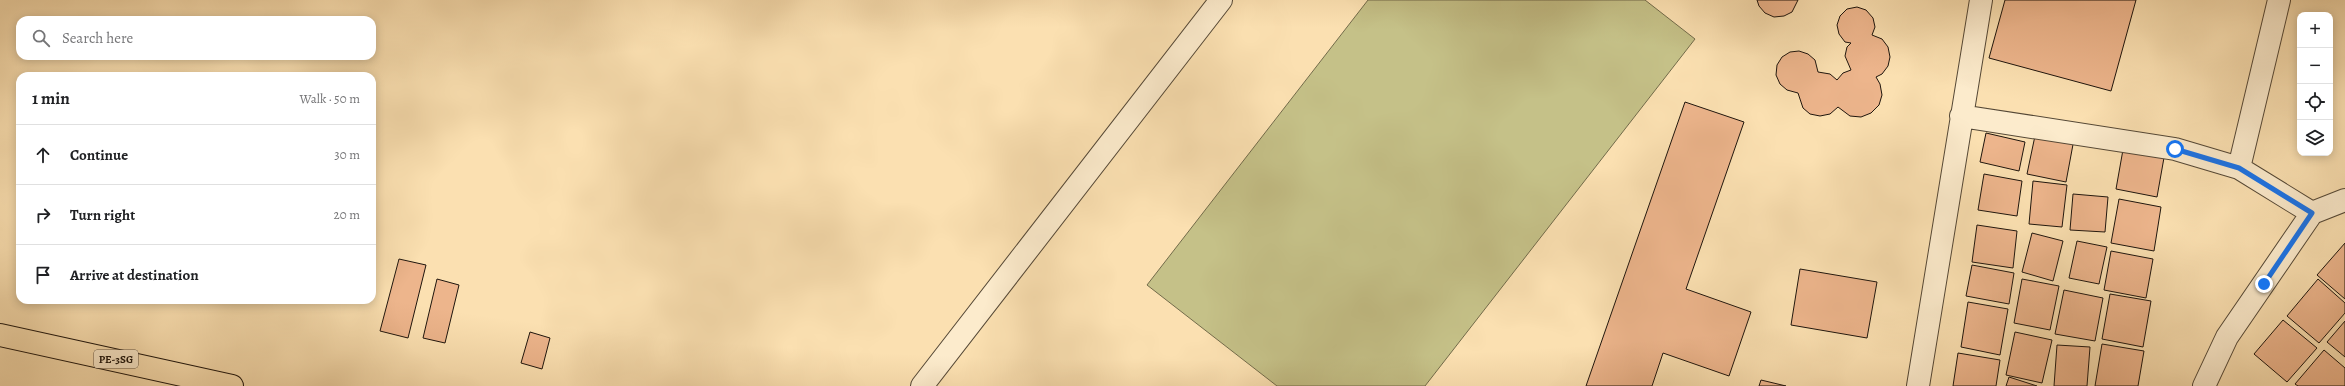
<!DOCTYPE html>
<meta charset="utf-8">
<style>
body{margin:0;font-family:Alegreya,serif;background:#f2f2f2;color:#202124}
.controls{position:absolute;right:12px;top:12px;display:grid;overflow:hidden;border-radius:8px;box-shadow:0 2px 10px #0003}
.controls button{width:36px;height:36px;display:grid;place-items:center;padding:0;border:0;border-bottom:1px solid #e0e0e0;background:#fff;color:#202124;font:20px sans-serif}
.stop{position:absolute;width:12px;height:12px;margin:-9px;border:3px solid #1a73e8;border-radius:50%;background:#fff}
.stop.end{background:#1a73e8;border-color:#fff;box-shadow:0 1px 4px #0008}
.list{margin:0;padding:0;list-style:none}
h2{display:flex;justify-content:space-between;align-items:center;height:52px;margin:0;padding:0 16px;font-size:17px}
h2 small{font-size:13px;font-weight:400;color:#757577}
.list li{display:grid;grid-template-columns:26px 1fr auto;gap:12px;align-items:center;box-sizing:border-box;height:60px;padding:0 16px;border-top:1px solid #e0e0e0}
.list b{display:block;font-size:15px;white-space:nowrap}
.list em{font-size:13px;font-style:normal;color:#757577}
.icon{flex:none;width:22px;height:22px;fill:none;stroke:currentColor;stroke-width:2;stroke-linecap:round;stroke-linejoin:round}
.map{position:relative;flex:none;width:2345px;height:386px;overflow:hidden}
.search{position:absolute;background:#fff;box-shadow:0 2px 10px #0003;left:16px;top:16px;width:360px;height:44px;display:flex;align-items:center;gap:10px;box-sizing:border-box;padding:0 14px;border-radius:12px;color:#757577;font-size:15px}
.panel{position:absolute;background:#fff;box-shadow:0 2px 10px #0003;left:16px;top:72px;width:360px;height:232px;border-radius:12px}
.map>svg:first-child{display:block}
.green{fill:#c5c188;stroke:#726b4a}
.building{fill:#edb58c;stroke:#1e150d}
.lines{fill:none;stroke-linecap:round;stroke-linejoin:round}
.minor-casing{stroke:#554836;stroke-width:24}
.major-casing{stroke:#1e150d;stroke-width:24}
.minor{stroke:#fcebcc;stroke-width:22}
.major{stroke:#fbe0b1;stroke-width:22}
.route{stroke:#1a73e8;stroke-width:5}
.labels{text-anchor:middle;stroke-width:3.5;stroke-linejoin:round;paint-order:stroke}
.shield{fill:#fcebcc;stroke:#615546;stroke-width:1}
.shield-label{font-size:11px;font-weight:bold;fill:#1e150d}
</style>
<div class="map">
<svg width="2345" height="386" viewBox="0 0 2345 386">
<rect width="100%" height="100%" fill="#fbe0b1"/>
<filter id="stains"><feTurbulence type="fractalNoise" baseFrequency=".005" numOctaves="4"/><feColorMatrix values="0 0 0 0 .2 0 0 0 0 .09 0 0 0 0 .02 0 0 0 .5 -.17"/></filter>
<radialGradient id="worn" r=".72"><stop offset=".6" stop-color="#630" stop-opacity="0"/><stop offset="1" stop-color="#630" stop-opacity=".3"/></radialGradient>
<!-- green -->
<path class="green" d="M1368,0H1645L1695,39L1425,386H1277L1147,285Z"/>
<!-- building -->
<path class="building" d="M1757,0H1798L1792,12L1784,16L1774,17L1765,13L1759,6Z
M2005,0H2136L2111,91L1989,58Z
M1857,7L1866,10L1873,18L1875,27L1872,35L1882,39L1888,47L1890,57L1888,66L1882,74L1876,77L1880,84L1882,95L1879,105L1871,113L1861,117L1850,116L1838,107L1830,114L1820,116L1810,114L1803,108L1798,93L1787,90L1780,84L1776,75L1777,65L1782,57L1790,52L1799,51L1808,54L1815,60L1818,72L1830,74L1837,80L1843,73L1851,70L1845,56L1847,47L1851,43L1845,42L1839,34L1837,25L1840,16L1847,9Z
M1685,102L1744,122L1686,289L1751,312L1729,376L1663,353L1652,386H1586Z
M2036,131L2074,139L2066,182L2027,174Z
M1986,133L2025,142L2019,171L1980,162Z
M2124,144L2165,152L2157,197L2116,189Z
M1984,174L2022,181L2017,216L1978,210Z
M2033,181L2067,185L2062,227L2029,224Z
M2073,194L2108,197L2105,232L2070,230Z
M2119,199L2161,207L2154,251L2111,243Z
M1977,225L2017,231L2013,268L1972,262Z
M2032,233L2063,241L2053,281L2022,272Z
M2077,241L2107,247L2099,284L2069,278Z
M2345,243V299L2317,275Z
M2111,251L2153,259L2146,298L2104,290Z
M399,259L426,265L408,338L380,331Z
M1972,265L2014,273L2009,304L1966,296Z
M1800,269L1877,282L1867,338L1791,325Z
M437,279L459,285L445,343L423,338Z
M2022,279L2059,286L2050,330L2014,323Z
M2318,279L2345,303V313L2319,343L2287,316Z
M2064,290L2103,298L2095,341L2055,334Z
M2110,294L2151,301L2143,347L2102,339Z
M1968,302L2008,309L2000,355L1961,347Z
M2283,320L2317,348L2287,382L2254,354Z
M2345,321V357L2327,342Z
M530,332L550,338L542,369L521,363Z
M2015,332L2052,340L2042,383L2006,375Z
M2102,344L2144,351L2138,386H2095Z
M2057,345L2090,347L2087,386H2054Z
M2324,350L2345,368V386H2298L2295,384Z
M1958,353L2000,360L1996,386H1953Z
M2009,377L2037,386H2006Z
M1761,380L1786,386H1759Z"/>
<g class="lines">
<defs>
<path id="minor" d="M1961,116L2175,149L2239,168L2312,213L2345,200
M2239,168L2279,0
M922,386L1221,0
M1918,386L1981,0
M2204,386L2227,337L2312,213"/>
<path id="major" d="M0,335L232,386"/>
</defs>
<!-- minor casing -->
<use href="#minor" class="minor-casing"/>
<!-- major casing -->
<use href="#major" class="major-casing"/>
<!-- minor -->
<use href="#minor" class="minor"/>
<!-- major -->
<use href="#major" class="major"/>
</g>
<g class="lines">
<!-- route -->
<path class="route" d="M2175,149L2239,168L2312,213L2264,284"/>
</g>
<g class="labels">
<!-- shield labels -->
<rect class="shield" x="94" y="350" width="44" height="18" rx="3"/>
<g class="shield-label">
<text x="116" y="363">PE-3SG</text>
</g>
</g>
<rect width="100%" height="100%" filter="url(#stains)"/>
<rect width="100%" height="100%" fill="url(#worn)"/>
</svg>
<div class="controls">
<button>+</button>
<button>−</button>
<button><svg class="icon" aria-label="locate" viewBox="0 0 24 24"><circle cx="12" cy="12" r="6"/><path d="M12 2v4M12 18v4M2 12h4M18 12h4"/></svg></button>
<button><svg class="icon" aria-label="layers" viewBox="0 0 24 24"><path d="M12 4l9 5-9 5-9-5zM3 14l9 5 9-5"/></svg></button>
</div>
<div class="stop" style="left:2175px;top:149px"></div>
<div class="stop end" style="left:2264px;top:284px"></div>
<div class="search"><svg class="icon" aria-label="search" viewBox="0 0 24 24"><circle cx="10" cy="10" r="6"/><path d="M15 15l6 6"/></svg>Search here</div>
<section class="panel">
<h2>1 min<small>Walk · 50 m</small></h2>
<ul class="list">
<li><svg class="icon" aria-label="ahead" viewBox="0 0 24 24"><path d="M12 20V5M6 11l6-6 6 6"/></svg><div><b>Continue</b></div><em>30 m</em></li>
<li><svg class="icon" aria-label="right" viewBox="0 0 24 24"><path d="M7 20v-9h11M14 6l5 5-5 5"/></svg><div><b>Turn right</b></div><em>20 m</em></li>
<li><svg class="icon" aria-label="arrive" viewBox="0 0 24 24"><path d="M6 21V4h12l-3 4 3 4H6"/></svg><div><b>Arrive at destination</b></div></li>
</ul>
</section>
</div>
